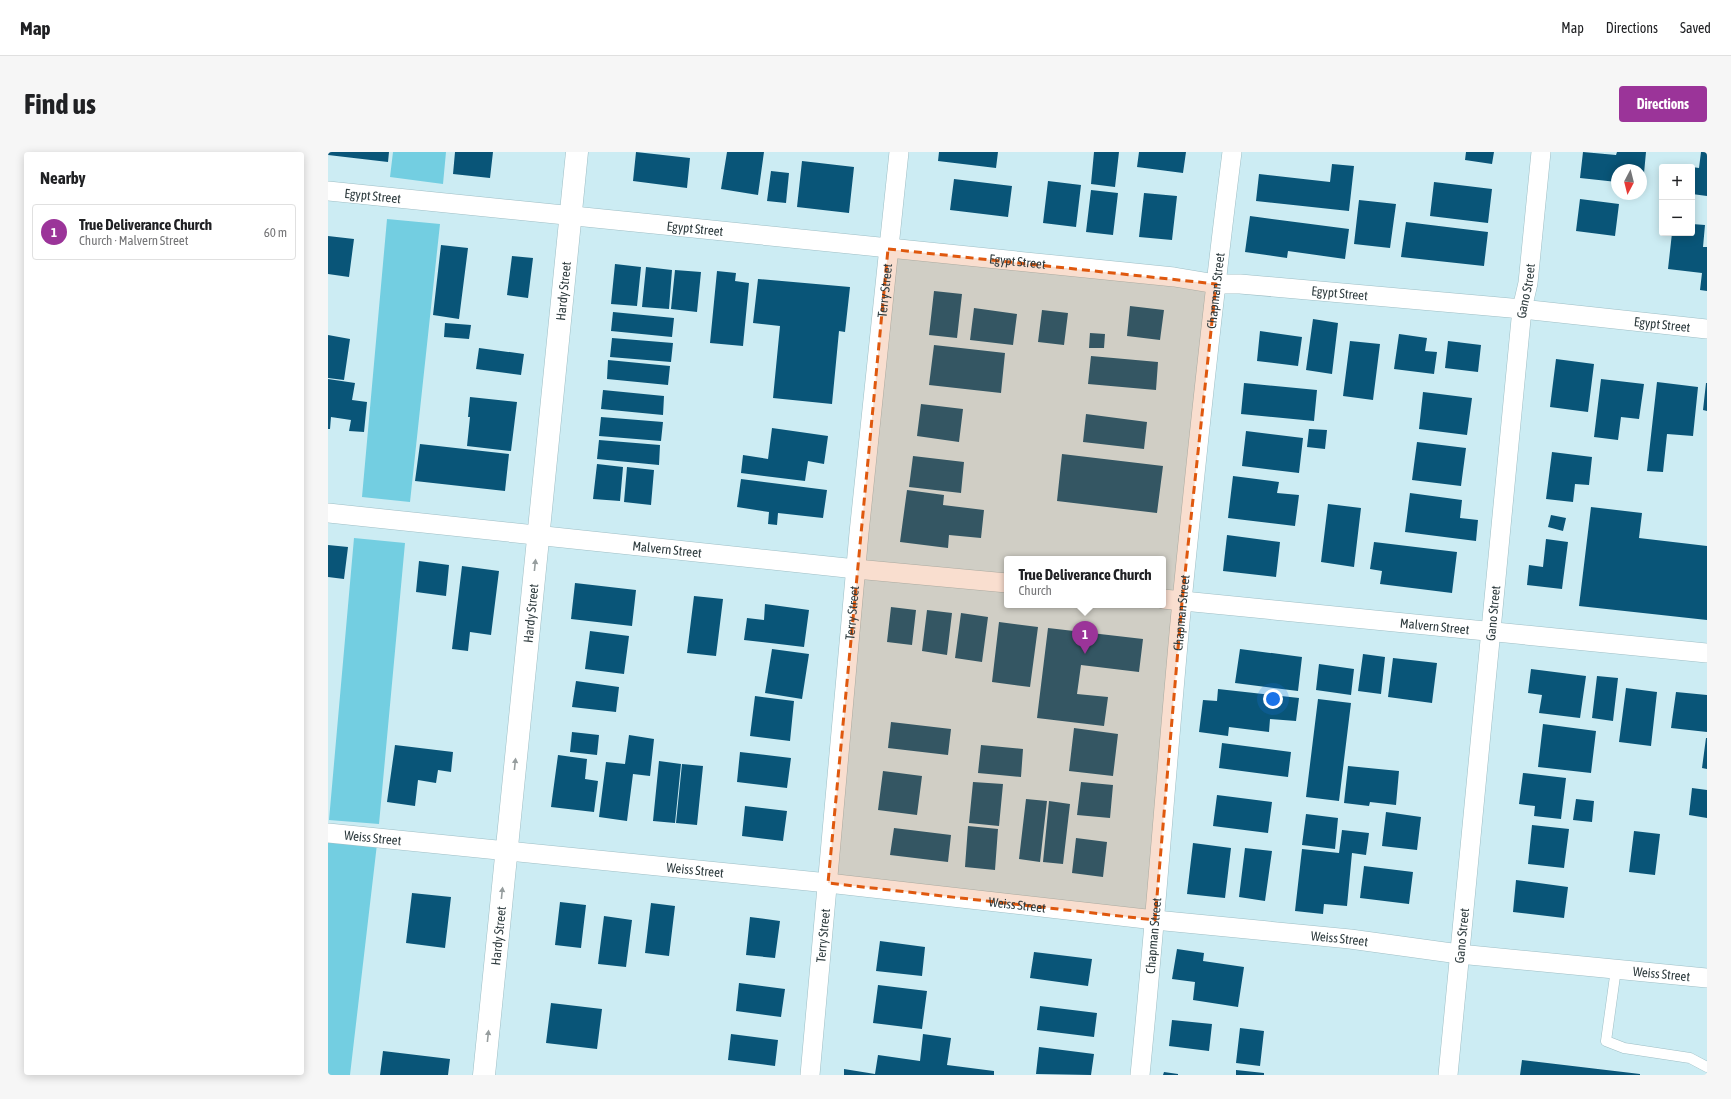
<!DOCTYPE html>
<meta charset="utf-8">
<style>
body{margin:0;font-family:"Asap Condensed",sans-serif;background:#f6f6f6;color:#202124}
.controls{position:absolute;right:12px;top:12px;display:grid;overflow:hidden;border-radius:4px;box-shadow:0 2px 10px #0003}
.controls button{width:36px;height:36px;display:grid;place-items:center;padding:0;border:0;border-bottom:1px solid #e0e0e0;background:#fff;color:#202124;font:20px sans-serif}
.compass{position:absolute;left:1283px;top:12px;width:36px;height:36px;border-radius:50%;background:#fff;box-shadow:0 2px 10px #0003;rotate:187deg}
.you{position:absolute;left:945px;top:547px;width:14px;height:14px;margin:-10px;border:3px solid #fff;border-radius:50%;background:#1a73e8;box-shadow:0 0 0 6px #1a73e833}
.badge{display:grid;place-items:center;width:26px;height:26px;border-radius:50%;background:#9b3499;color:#fff;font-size:13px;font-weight:700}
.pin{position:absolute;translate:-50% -33px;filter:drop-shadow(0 1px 2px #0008)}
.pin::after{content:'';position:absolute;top:21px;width:14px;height:12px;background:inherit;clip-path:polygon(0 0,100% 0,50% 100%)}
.popup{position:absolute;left:676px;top:404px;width:162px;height:52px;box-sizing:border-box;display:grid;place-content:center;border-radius:4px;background:#fff;filter:drop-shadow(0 1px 3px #0005);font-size:13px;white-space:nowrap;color:#757577}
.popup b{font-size:15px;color:#202124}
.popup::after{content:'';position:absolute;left:50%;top:100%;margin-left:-8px;border:8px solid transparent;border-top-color:#fff}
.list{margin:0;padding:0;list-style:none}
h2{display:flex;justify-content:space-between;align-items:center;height:52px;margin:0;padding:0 16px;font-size:17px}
h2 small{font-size:13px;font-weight:400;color:#757577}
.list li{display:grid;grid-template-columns:26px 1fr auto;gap:12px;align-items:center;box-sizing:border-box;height:56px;margin:0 8px 8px;padding:0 8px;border:1px solid #e0e0e0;border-radius:4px}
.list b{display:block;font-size:15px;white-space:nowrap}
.list p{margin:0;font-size:13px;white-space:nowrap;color:#757577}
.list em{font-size:13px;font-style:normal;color:#757577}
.map{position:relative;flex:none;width:1379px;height:923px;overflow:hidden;border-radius:4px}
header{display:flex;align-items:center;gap:24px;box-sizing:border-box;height:56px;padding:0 20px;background:#fff;border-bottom:1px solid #e0e0e0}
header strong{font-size:19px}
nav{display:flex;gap:22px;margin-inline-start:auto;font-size:14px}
.intro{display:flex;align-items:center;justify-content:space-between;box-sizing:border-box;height:96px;padding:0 24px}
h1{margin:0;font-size:28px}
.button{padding:10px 18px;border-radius:4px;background:#9b3499;color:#fff;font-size:14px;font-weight:700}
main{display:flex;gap:24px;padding:0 24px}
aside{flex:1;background:#fff;border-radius:4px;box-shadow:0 2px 10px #0003}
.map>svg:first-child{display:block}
.green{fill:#73cee1}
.building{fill:#095578}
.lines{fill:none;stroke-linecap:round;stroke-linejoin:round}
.service-casing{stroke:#9ebec5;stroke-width:11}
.minor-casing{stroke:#9ebec5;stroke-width:20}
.secondary-casing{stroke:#9ebec5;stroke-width:23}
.service{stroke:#fff;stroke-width:10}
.minor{stroke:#fff;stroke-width:19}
.secondary{stroke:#fff;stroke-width:22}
.oneway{fill:#969d9e}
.marked{fill:#df580e;fill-opacity:0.2;stroke:#df580e;stroke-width:3;stroke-dasharray:8 5;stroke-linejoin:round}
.labels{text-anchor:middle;stroke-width:4;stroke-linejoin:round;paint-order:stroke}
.street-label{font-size:13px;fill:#2e3b3e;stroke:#ccecf3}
</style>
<header>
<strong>Map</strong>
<nav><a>Map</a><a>Directions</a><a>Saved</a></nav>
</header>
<div class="intro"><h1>Find us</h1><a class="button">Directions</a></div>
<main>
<aside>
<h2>Nearby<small></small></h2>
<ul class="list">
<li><span class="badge">1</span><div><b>True Deliverance Church</b><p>Church · Malvern Street</p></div><em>60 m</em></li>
</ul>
</aside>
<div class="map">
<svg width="1379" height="923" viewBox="0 0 1379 923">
<rect width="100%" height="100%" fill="#ccecf3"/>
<!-- green -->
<path class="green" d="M65,0H118L115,32L62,25Z
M59,67L112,72L82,350L34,345Z
M26,386L77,391L51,672L1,668Z
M0,686L49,692L22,923H0Z"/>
<!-- building -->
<path class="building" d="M0,0H61L60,10L0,3Z
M127,0H165L162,26L125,22Z
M308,0L362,6L359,36L305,29Z
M399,0H436L430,43L393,37Z
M611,0H670L668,16L610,9Z
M766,0H791L787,35L763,32Z
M811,0H858L855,21L809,15Z
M1138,0H1166L1164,12L1137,8Z
M1255,0L1288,3L1289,0H1318L1315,32H1313V18H1289V30L1252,26Z
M1373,0H1379V44L1364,42V15L1371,16Z
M474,9L526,15L521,61L469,55Z
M1004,12L1026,14L1021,59L928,49L931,22L1002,30Z
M443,19L461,21L458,51L439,49Z
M626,27L684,34L680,65L622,58Z
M720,29L753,33L748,75L715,71Z
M1106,30L1164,37L1160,71L1102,64Z
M763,38L790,41L785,83L758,80Z
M816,41L849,44L844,88L811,85Z
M1252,47L1291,52L1287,84L1248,79Z
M1031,48L1068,52L1062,96L1026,92Z
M922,64L1021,77L1017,107L960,99L959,106L917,100Z
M1078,70L1160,80L1156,114L1073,105Z
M1364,72L1377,73L1375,95H1379V139L1372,138L1374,121L1340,117L1344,81H1364Z
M0,84L26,87L21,125L0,122Z
M113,93L140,96L131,167L105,163Z
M184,104L205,106L200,146L179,143Z
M287,112L313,115L309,154L283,152Z
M318,115L344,118L341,157L314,155Z
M347,118L373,120L369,160L343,157Z
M389,119L408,121L407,129L421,131L415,194L382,191Z
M430,127L522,135L517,180L511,179L504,252L445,246L452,174L425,171Z
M606,139L634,142L629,186L601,183Z
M802,154L836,158L832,188L799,184Z
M646,156L689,162L685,193L642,188Z
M714,158L740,161L736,193L710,190Z
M285,160L346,166L344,185L283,179Z
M985,167L1010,171L1004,222L978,218Z
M117,171L143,173L141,187L116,185Z
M932,179L974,185L970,214L929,209Z
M762,181L777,182L776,196H761Z
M1071,182L1099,186L1097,199L1109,200L1106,222L1066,217Z
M0,183L22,187L16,228L0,226Z
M284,186L345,191L343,210L282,205Z
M1022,189L1052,192L1045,248L1015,244Z
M1120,189L1153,193L1150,220L1117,216Z
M606,193L677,201L673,241L601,233Z
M151,196L196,202L193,223L148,217Z
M763,204L830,210L828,238L760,232Z
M1228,207L1266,212L1260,260L1222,255Z
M280,208L342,214L340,233L279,227Z
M0,227L27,231L24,248L39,250L36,280L21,279L23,268L3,265L2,277H0Z
M1273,227L1316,232L1311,267L1293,265L1290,288L1266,285Z
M1329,230L1370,235L1365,284L1339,282L1335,320L1319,319Z
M916,231L989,238L986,269L913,262Z
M1378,231H1379V259L1375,258Z
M275,238L336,244L335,263L273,257Z
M1095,240L1144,246L1139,283L1091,277Z
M142,245L189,250L183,299L139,294L142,265H140Z
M593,252L635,257L631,290L589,284Z
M758,262L819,270L816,297L755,290Z
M273,265L335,270L333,289L271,284Z
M444,276L500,284L496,312L480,309L477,329L413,321L415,303L440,307Z
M981,277L999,278L997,297L979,295Z
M918,279L975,286L971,321L914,314Z
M271,288L332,293L331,313L269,307Z
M1089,290L1138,296L1133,334L1084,328Z
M92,292L181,302L177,339L87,329Z
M1224,300L1264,305L1261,333L1247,332L1245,350L1218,347Z
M734,302L835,314L829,361L729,349Z
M585,304L636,310L633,341L581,335Z
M269,312L295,315L292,349L265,347Z
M299,315L326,318L323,353L296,350Z
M905,324L951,330L949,341L971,343L967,374L900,366Z
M413,327L499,338L495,366L450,361L449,373L440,372L441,360L409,355Z
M579,338L616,343L615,353L656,358L653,386L621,383L620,396L572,390Z
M1082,341L1134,348L1132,366L1150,368L1148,389L1077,380Z
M1000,352L1033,356L1026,415L993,410Z
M1263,355L1314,361L1311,386L1379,394V468L1251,454Z
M1223,363L1238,366L1235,379L1220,375Z
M899,383L952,390L948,425L895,419Z
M1218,387L1240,390L1234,437L1199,433L1201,413L1215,415Z
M1046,390L1129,400L1124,441L1052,432L1054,419L1042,417Z
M0,393L20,395L16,427L0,425Z
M91,409L121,413L118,444L88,440Z
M134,414L171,419L163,483L142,480L140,499L124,497Z
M247,431L308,438L304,474L243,467Z
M366,444L395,447L388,504L359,501Z
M437,452L481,458L476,495L416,488L419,466L436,468Z
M563,455L588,458L584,493L559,490Z
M599,458L624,461L619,503L594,499Z
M633,461L660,465L654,510L627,506Z
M671,470L710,475L702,535L664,530Z
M720,476L815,487L811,520L753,513L749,542L780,545L776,574L709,566Z
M262,479L301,484L296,522L257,517Z
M444,497L481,502L474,547L437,541Z
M912,497L974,505L970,539L907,531Z
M1035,502L1057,505L1053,542L1030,539Z
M1065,506L1109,511L1104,551L1060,545Z
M991,512L1026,517L1023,543L988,538Z
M1203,517L1258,524L1252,566L1211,561L1214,543L1200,541Z
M1269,524L1290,526L1285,569L1264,566Z
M248,529L291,535L288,560L244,555Z
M1298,536L1329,540L1323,594L1291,590Z
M890,537L971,546L968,569L942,567L941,580L901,575L900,584L871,580L875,548L889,549Z
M1348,540L1379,543V580L1343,576Z
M427,544L466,549L462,589L422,584Z
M990,547L1023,551L1011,649L978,645Z
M563,570L623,577L620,603L560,596Z
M1215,572L1268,579L1263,621L1210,615Z
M746,576L790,582L785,624L741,619Z
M244,580L271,583L269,603L242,600Z
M301,583L326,587L322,624L305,622L299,669L271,665L278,610L297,612Z
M1378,586H1379V617L1374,616Z
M894,591L963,600L960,625L891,616Z
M67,593L125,600L123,620L110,618L108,631L90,628L87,654L59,650Z
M653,593L695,597L693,625L650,621Z
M412,600L463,606L459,636L409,630Z
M230,603L259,607L257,627L270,629L266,660L223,655Z
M331,609L353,612L347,671L325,669Z
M354,612L375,614L369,673L348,671Z
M1020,614L1071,619L1068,653L1042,650L1041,654L1016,651Z
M555,619L594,624L589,663L550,658Z
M1195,621L1238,626L1233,667L1206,664L1207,654L1191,652Z
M645,630L675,632L671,674L641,671Z
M753,630L785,633L782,666L749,663Z
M1364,636L1379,638V666L1361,663Z
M889,643L944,650L940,681L885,674Z
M698,647L719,649L712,710L691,707Z
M1248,647L1266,649L1264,670L1245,668Z
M721,649L742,652L735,712L715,710Z
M417,654L459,659L455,689L414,684Z
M1058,660L1093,665L1089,698L1054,694Z
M978,662L1010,666L1007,697L974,693Z
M1204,673L1241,677L1236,716L1200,712Z
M640,674L670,677L667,718L637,715Z
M566,676L623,683L620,710L562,703Z
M1014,678L1041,681L1038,703L1024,701L1019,754L996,752L995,762L967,759L974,697L1011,701Z
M1306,679L1332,682L1327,723L1301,720Z
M748,686L779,690L775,725L744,721Z
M865,691L903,696L897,746L859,742Z
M917,696L944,699L937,749L911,745Z
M1036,714L1085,720L1081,752L1032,746Z
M1188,728L1240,735L1236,766L1185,760Z
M84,741L123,745L117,796L78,791Z
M232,750L258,753L253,796L227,793Z
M323,751L347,754L341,804L317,801Z
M276,764L304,768L298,815L270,812Z
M422,765L452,769L447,806L418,803Z
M552,789L597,795L594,824L548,819Z
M849,797L876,801L875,809L916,815L910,855L865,848L867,830L844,827Z
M706,800L764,807L760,834L702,826Z
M411,831L457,837L453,865L408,859Z
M550,833L599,839L594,877L545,871Z
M223,851L274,857L269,897L218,891Z
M712,854L769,861L766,885L709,878Z
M844,868L884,872L881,899L841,894Z
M912,876L936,879L932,914L908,911Z
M403,882L450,888L447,914L400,908Z
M595,882L623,886L619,913L666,919V923H516V917L547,922L550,903L592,909Z
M711,895L766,902L763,923L708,922Z
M55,899L122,907L120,923H52Z
M1194,908L1312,922V923H1192Z
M908,918L936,921V923H908Z
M836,920L850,922V923H835Z"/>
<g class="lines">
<defs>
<path id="service" d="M1288,817L1278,889L1296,896L1362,906L1379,915"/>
<g id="minor">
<path id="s1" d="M0,39L846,125L888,132H912L1194,157L1379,177"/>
<path id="s2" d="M0,361L528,417L679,431"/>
<path id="s3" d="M835,447L1379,501"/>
<path id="s4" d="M0,681L500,731L827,768L1022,787L1131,802L1379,826"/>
<path id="s5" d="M482,923L531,381L571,0"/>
<path id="s6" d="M812,923C828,765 839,607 854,449C869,299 885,150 904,0"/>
<path id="s7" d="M1120,923L1194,157L1200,131L1213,0"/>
</g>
<g id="secondary">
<path id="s8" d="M156,923L249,0"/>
</g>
</defs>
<!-- service casing -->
<use href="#service" class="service-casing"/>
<!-- minor casing -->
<use href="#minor" class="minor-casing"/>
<!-- secondary casing -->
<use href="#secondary" class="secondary-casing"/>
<!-- service -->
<use href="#service" class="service"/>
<!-- minor -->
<use href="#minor" class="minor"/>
<!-- secondary -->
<use href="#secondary" class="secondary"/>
</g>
<!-- one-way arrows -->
<defs><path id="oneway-solid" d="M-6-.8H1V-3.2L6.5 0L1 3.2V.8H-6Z"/></defs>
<g class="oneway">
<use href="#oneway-solid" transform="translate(207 413) rotate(-84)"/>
<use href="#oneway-solid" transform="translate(187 612) rotate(-84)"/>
<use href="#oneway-solid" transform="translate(174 741) rotate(-84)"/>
<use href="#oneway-solid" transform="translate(160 884) rotate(-84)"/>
</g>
<!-- marked area -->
<path class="marked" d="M560,97L888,132L854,450L827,768L500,731Z"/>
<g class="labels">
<!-- street labels -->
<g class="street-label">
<text dy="5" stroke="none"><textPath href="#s1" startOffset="45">Egypt Street</textPath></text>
<text dy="5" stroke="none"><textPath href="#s1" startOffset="369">Egypt Street</textPath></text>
<text dy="5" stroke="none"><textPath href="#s1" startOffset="693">Egypt Street</textPath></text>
<text dy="5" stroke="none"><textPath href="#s8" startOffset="788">Hardy Street</textPath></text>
<text dy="5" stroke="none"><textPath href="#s5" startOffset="788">Terry Street</textPath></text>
<text dy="5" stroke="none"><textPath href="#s6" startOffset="788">Chapman Street</textPath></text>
<text dy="5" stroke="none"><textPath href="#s7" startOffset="788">Gano Street</textPath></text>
<text dy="5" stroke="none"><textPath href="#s1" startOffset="1017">Egypt Street</textPath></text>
<text dy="5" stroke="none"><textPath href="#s1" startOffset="1341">Egypt Street</textPath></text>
<text dy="5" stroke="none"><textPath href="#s2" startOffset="341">Malvern Street</textPath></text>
<text dy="5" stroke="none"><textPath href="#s8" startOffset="464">Hardy Street</textPath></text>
<text dy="5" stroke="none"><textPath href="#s5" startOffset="464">Terry Street</textPath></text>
<text dy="5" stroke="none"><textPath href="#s6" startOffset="464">Chapman Street</textPath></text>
<text dy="5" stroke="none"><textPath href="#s7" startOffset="464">Gano Street</textPath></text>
<text dy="5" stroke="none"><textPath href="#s3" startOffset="273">Malvern Street</textPath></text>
<text dy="5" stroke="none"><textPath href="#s4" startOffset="45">Weiss Street</textPath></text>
<text dy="5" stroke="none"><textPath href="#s4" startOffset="369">Weiss Street</textPath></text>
<text dy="5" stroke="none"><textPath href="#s4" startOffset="693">Weiss Street</textPath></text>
<text dy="5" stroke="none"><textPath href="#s8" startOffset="140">Hardy Street</textPath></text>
<text dy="5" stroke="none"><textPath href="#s5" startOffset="140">Terry Street</textPath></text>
<text dy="5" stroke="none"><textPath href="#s6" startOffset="140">Chapman Street</textPath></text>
<text dy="5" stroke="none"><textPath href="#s7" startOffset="140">Gano Street</textPath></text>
<text dy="5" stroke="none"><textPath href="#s4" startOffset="1017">Weiss Street</textPath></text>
<text dy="5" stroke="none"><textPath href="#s4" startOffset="1341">Weiss Street</textPath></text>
</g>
</g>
</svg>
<div class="controls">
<button>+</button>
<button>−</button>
</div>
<svg class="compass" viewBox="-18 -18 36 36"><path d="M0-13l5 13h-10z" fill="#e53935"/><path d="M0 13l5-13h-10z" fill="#757577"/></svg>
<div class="you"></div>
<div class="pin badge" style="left:757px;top:502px">1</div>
<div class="popup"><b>True Deliverance Church</b>Church</div>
</div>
</main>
